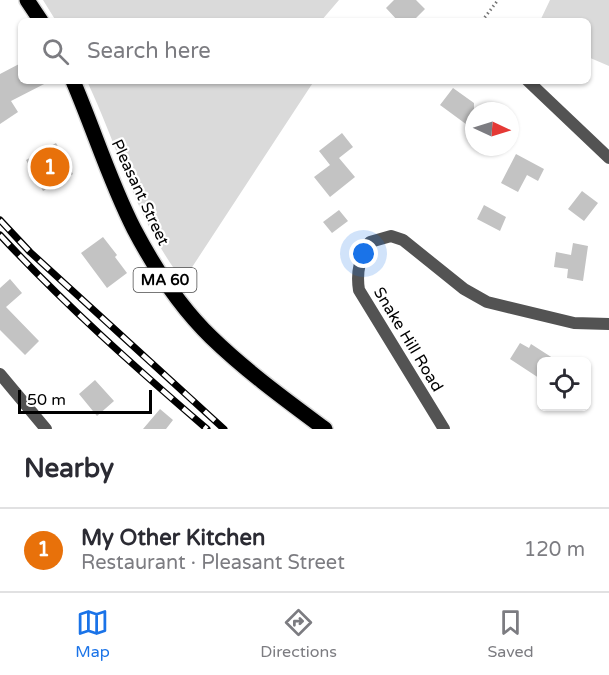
<!DOCTYPE html>
<meta charset="utf-8">
<style>
body{margin:0;font-family:"Varela Round",sans-serif;background:#f7f7f7;color:#2b2b33}
.controls{position:absolute;right:18px;bottom:18px;display:grid;overflow:hidden;border-radius:9px;box-shadow:0 2px 4px #0004}
.controls button{width:54px;height:54px;display:grid;place-items:center;padding:0;border:0;border-bottom:2px solid #e1e1e2;background:#fff;color:#2b2b33;font:30px sans-serif}
.compass{position:absolute;left:465px;top:102px;width:54px;height:54px;border-radius:50%;background:#fff;box-shadow:0 2px 4px #0004;rotate:94deg}
.scale{position:absolute;left:18px;bottom:15px;width:134px;box-sizing:border-box;padding-left:6px;border:3px solid #000;border-top:0;font-size:16px;line-height:21px;white-space:nowrap;color:#000;-webkit-text-stroke:4px #fff;paint-order:stroke}
.you{position:absolute;left:364px;top:254px;width:21px;height:21px;margin:-15px;border:4px solid #fff;border-radius:50%;background:#1a73e8;box-shadow:0 0 0 9px #1a73e833}
.badge{display:grid;place-items:center;width:39px;height:39px;border-radius:50%;background:#1a73e8;color:#fff;font-size:20px;font-weight:700}
.pin{position:absolute;translate:-50% -50%;border:3px solid #fff;box-shadow:0 2px 6px #0006}
.list{margin:0;padding:0;list-style:none}
h2{display:flex;justify-content:space-between;align-items:center;height:78px;margin:0;padding:0 24px;font-size:26px}
h2 small{font-size:20px;font-weight:400;color:#7c7c81}
.list li{display:grid;grid-template-columns:39px 1fr auto;gap:18px;align-items:center;box-sizing:border-box;height:84px;padding:0 24px;border-top:2px solid #e1e1e2}
.list b{display:block;font-size:22px;white-space:nowrap}
.list p{margin:0;font-size:20px;white-space:nowrap;color:#7c7c81}
.list em{font-size:20px;font-style:normal;color:#7c7c81}
.icon{flex:none;width:33px;height:33px;fill:none;stroke:currentColor;stroke-width:2;stroke-linecap:round;stroke-linejoin:round}
.map{position:relative;flex:none;width:609px;height:429px;overflow:hidden}
.search{position:absolute;background:#fff;box-shadow:0 2px 4px #0004;left:18px;right:18px;top:18px;height:66px;display:flex;align-items:center;gap:15px;box-sizing:border-box;padding:0 21px;border-radius:9px;color:#7c7c81;font-size:22px}
.sheet{height:162px;background:#fff}
nav{display:flex;justify-content:space-around;align-items:center;box-sizing:border-box;height:84px;border-top:2px solid #e1e1e2;background:#fff;font-size:16px;color:#7c7c81}
nav a{display:grid;justify-items:center;gap:3px}
nav .on{color:#1a73e8}
.map>svg:first-child{display:block}
.green{fill:#dadada}
.building{fill:#c3c3c3}
.lines{fill:none;stroke-linecap:round;stroke-linejoin:round}
.primary-casing{stroke:#dbdbdb;stroke-width:18}
.path{stroke:#757575;stroke-width:3;stroke-dasharray:1.5 3;stroke-linecap:butt}
.street{stroke:#535353;stroke-width:12}
.primary{stroke:#000;stroke-width:15}
.rail-casing{stroke:#000;stroke-width:7}
.rail{stroke:#fff;stroke-width:4.5;stroke-dasharray:14;stroke-linecap:butt}
.labels{text-anchor:middle;stroke-width:4.5;stroke-linejoin:round;paint-order:stroke}
.shield{fill:#fff;stroke:#4c4c4c;stroke-width:1.5}
.shield-label{font-size:15px;font-weight:bold;fill:#000}
.street-label{font-size:16px;fill:#000;stroke:#fff}
</style>
<div class="map">
<svg width="609" height="429" viewBox="0 0 609 429">
<rect width="100%" height="100%" fill="#fff"/>
<!-- green -->
<path class="green" d="M43,0H339L321,21H56Z
M550,0H609V66L588,57V21H540Z
M87,81H314L183,281C135,218 120,151 87,81Z"/>
<!-- building -->
<path class="building" d="M394,0H416L425,9L413,21H398L386,8Z
M21,63V81H50L11,101L18,112L0,124V74Z
M453,88L474,103V130L440,105Z
M342,133L353,147L339,158L355,177L330,197L314,177L330,165L319,151Z
M56,143L73,174L43,191L26,160Z
M516,154L544,169L538,181L527,175L518,192L501,183Z
M582,191L598,203L584,221L568,209Z
M484,205L506,217L500,231L477,219Z
M339,210L348,221L332,233L323,222Z
M103,237L117,255L115,257L127,273L107,288L81,253Z
M573,243L588,246L583,281L567,278L568,269L554,267L556,252L571,255Z
M10,279L22,293L6,307L39,341L25,355L0,330V288Z
M520,343L529,348L531,344L559,362H542V380L510,359Z
M95,380L114,401L97,416L79,394Z
M160,409L173,420L166,429H143Z"/>
<g class="lines">
<defs>
<path id="primary" d="M27,0L41,21
M73,81C94,130 110,182 134,229C154,267 180,307 211,337C246,371 286,400 325,429"/>
</defs>
<!-- primary casing -->
<use href="#primary" class="primary-casing"/>
<!-- path -->
<path class="path" d="M482,21L498,0"/>
<!-- street -->
<path class="street" d="M528,81L609,158
M0,374L46,429
M444,429L359,290C356,271 360,258 370,242L391,236L403,240L464,289L487,302L574,323L609,324"/>
<!-- primary -->
<use href="#primary" class="primary"/>
<defs>
<path id="rail" d="M0,220L30,252L224,429
M0,235C64,304 136,368 207,429"/>
</defs>
<!-- rail casing -->
<use href="#rail" class="rail-casing"/>
<!-- rail -->
<use href="#rail" class="rail"/>
</g>
<g class="labels">
<!-- shield labels -->
<rect class="shield" x="133.5" y="268" width="63" height="24" rx="4.5"/>
<g class="shield-label">
<text x="165" y="285">MA 60</text>
</g>
<!-- street labels -->
<g class="street-label">
<text transform="translate(141 192) rotate(65)" y="6">Pleasant Street</text>
<text transform="translate(409 339) rotate(59)" y="6">Snake Hill Road</text>
</g>
</g>
</svg>
<div class="controls">
<button><svg class="icon" aria-label="locate" viewBox="0 0 24 24"><circle cx="12" cy="12" r="6"/><path d="M12 2v4M12 18v4M2 12h4M18 12h4"/></svg></button>
</div>
<svg class="compass" viewBox="-18 -18 36 36"><path d="M0-13l5 13h-10z" fill="#e53935"/><path d="M0 13l5-13h-10z" fill="#7c7c81"/></svg>
<div class="scale">50 m</div>
<div class="you"></div>
<div class="pin badge" style="left:50px;top:167px;background:#e8710a">1</div>
<div class="search"><svg class="icon" aria-label="search" viewBox="0 0 24 24"><circle cx="10" cy="10" r="6"/><path d="M15 15l6 6"/></svg>Search here</div>
</div>
<section class="sheet">
<h2>Nearby<small></small></h2>
<ul class="list">
<li><span class="badge" style="background:#e8710a">1</span><div><b>My Other Kitchen</b><p>Restaurant · Pleasant Street</p></div><em>120 m</em></li>
</ul>
</section>
<nav>
<a class="on"><svg class="icon" aria-label="map" viewBox="0 0 24 24"><path d="M3 6l6-2 6 2 6-2v14l-6 2-6-2-6 2zM9 4v14M15 6v14"/></svg>Map</a>
<a><svg class="icon" aria-label="directions" viewBox="0 0 24 24"><path d="M12 3l9 9-9 9-9-9zM9 14v-3h6M13 9l2 2-2 2"/></svg>Directions</a>
<a><svg class="icon" aria-label="saved" viewBox="0 0 24 24"><path d="M7 4h10v16l-5-4-5 4z"/></svg>Saved</a>
</nav>
